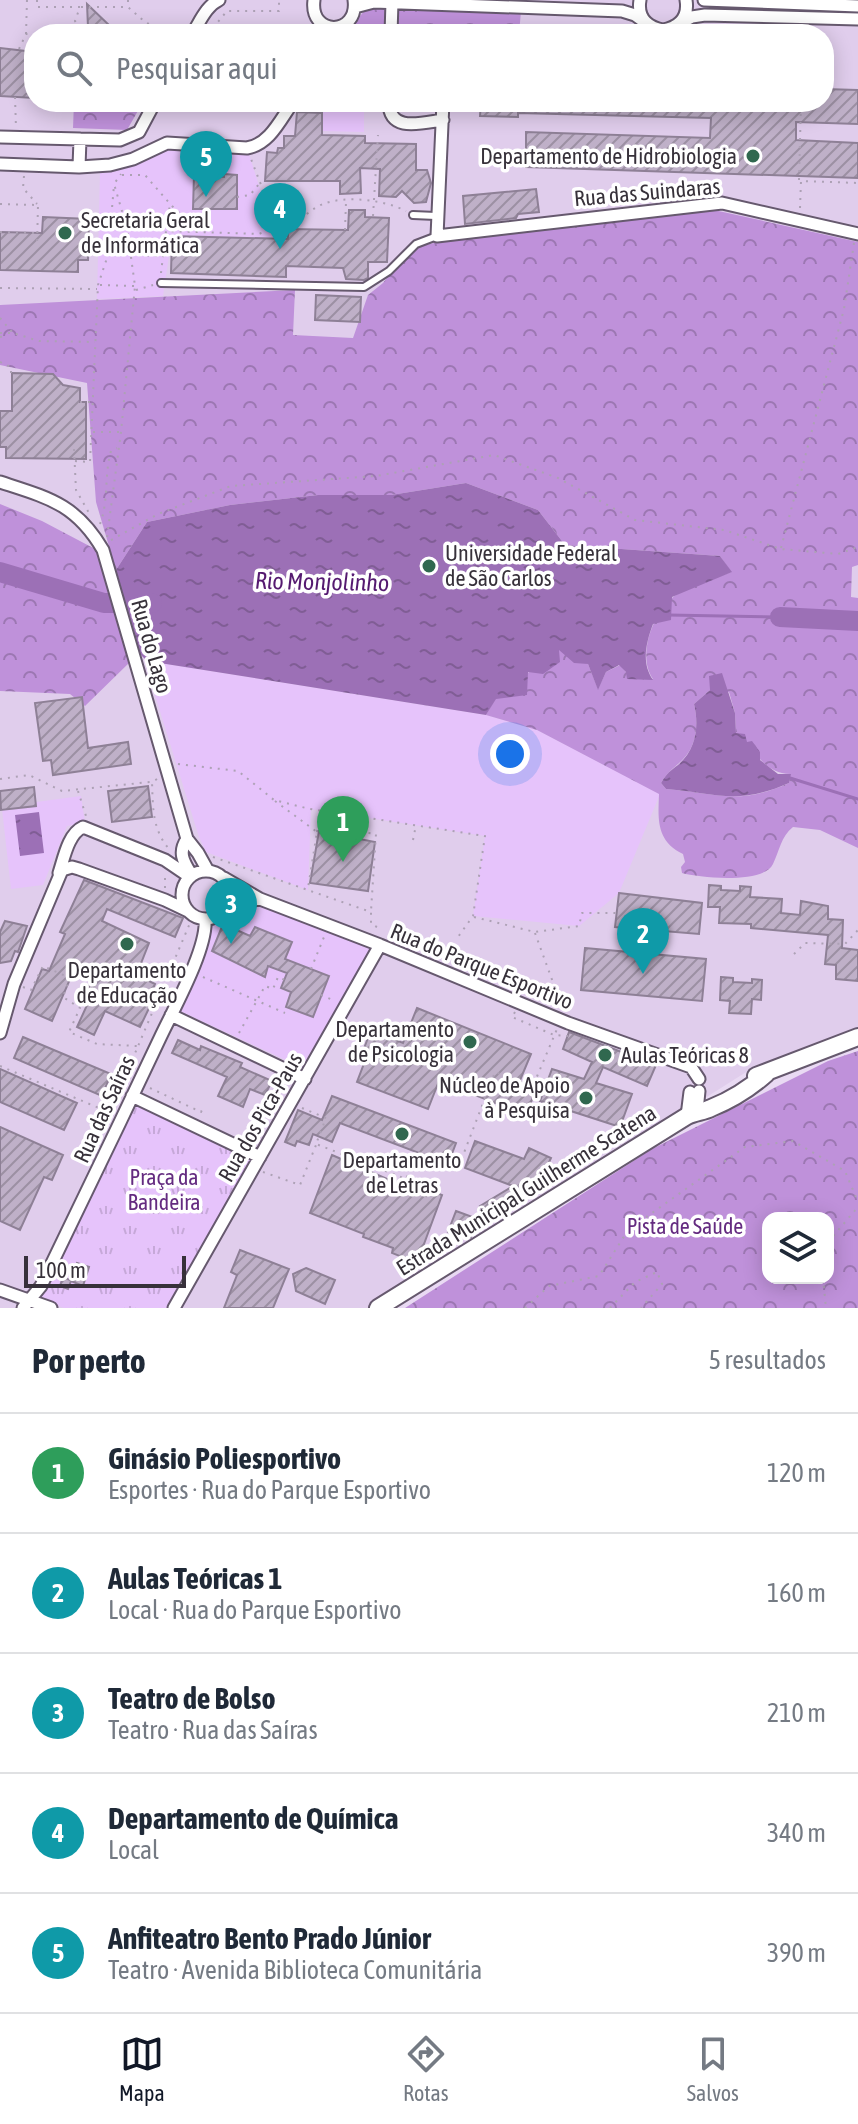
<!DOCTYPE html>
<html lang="pt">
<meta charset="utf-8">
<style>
body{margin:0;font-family:"Asap Condensed",sans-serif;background:#f6f6f7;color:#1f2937}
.controls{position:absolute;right:24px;bottom:24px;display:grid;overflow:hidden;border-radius:16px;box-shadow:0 4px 20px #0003}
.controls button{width:72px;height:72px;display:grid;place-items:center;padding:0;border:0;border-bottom:2px solid #e0e1e3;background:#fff;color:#1f2937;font:40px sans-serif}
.scale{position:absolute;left:24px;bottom:20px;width:162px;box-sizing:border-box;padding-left:8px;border:4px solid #37313a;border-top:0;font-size:22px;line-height:28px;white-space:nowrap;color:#37313a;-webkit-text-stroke:6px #fff;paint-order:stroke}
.you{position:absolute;left:510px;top:754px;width:28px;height:28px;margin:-20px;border:6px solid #fff;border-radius:50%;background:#1a73e8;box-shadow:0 0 0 12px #1a73e833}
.badge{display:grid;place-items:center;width:52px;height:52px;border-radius:50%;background:#111827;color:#fff;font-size:26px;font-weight:700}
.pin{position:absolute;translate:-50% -66px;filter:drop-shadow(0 2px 4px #0008)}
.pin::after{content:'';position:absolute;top:42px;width:28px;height:24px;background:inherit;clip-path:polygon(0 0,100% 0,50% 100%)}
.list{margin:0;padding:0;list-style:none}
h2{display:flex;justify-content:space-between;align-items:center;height:104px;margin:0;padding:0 32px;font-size:34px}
h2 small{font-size:26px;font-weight:400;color:#747a83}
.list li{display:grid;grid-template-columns:52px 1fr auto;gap:24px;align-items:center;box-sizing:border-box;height:120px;padding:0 32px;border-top:2px solid #e0e1e3}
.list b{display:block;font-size:30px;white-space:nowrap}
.list p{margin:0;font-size:26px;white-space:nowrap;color:#747a83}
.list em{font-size:26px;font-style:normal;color:#747a83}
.icon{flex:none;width:44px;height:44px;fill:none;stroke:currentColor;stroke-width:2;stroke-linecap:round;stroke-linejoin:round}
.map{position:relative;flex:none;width:858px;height:1308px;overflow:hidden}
.search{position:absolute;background:#fff;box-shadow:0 4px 20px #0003;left:24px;right:24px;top:24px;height:88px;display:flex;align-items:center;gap:20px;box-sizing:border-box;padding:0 28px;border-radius:32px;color:#747a83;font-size:30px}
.sheet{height:704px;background:#fff}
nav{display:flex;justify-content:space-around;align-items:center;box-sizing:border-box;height:112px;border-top:2px solid #e0e1e3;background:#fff;font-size:22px;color:#747a83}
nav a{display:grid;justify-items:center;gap:4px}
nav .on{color:#111827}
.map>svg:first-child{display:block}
.built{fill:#e0cdec;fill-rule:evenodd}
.grass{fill:#e6c3fb}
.forest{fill:url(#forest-crowns);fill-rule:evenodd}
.park{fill:url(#park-tufts)}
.water{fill:url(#water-ripples)}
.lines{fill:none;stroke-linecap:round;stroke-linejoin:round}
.stream{stroke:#9c70b6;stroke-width:3}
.river{stroke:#9c70b6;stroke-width:20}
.building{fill:url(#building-hatch);stroke:#8e8096;stroke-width:2}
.lane-casing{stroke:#66596e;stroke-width:10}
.street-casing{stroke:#66596e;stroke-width:15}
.secondary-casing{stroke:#66596e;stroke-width:20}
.path{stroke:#ada1b5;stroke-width:2;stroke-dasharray:2 6;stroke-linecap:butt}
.lane{stroke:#fff;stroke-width:6}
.street{stroke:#fff;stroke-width:11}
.secondary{stroke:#fff;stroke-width:16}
.poi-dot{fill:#30684f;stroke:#fff;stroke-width:3}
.labels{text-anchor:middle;stroke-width:7;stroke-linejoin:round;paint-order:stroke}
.poi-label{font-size:22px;fill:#37313a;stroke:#fff;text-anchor:end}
.street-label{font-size:22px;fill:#37313a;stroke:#fff}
.park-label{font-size:22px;fill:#642b80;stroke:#fff}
.water-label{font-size:24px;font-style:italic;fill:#551a70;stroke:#fff}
</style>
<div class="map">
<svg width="858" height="1308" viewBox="0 0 858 1308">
<defs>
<pattern id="forest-crowns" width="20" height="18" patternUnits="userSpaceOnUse" patternTransform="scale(2)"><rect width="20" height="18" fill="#bf91da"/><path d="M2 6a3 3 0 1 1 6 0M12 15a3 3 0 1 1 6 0" fill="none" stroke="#9c77b2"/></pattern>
<pattern id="park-tufts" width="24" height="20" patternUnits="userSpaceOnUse" patternTransform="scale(2)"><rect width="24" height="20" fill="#e6c3fb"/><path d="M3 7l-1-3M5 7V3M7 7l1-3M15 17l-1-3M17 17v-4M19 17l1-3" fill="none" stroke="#c6a8d8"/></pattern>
<pattern id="water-ripples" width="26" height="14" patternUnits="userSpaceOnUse" patternTransform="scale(2)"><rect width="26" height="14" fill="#9c70b6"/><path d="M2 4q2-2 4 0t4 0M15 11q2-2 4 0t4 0" fill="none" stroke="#805d95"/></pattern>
<pattern id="building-hatch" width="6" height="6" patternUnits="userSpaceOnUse" patternTransform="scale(2)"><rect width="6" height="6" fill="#bfb0c8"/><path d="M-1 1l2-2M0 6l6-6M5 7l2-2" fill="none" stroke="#9c90a3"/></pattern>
</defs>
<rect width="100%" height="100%" fill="#e9daf3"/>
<!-- built -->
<path class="built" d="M0,0H858V1030L751,1069L372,1308H0ZM34,34H824V102H34Z"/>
<!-- grass -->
<path class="grass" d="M364,111V132L323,131V112Z
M161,145L247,148L276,239L172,236L163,296L97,299L100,172Z
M147,661L486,715L537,730L660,794L619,893L579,926L473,916L485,836L311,809L308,890L206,852L199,837L150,679Z
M34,787L36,802L81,796L85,823L67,826L43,885L11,889L0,791Z
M256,901L377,947L303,1068L178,1010C185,991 203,927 215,915C225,906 242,904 256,901Z"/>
<!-- forest -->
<path class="forest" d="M368,6L521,11L519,34H346Z
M74,102H143L127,130L73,128Z
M714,210L858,242V565L852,567L851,597L858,598V848L820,830L793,827C781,836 779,852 773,864C764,884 700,878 682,873L681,867L685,862L683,854C656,841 658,819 659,794L537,730L486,715L495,699L558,649L588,664L598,689L606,672L620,665L626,672L653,679C637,657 652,615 672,598C682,589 717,578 731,572L720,556L565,545L538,510L466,483L391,495H318L230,505L147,522L116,570L96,502L87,383L0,365V305L295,290L293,335L353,338L368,295L383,283L409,249L459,237ZM710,690L729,692L735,713L736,733C754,748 764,774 790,774L789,783C738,806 717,793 666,789L661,783C667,773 670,771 678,764C697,749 699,725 694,704Z
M0,504L42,521L97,550L130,662L85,706L70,694L0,691Z
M858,1051V1308H405L652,1149L828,1061ZM768,1218H828V1278H768Z"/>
<!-- park -->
<path class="park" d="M136,1100L255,1160L170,1308H64L37,1298Z"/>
<!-- water -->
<path class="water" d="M466,483L538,510L565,545L720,556L732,572L672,597L671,620L653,624C646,643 641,663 653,680L627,679L626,672L619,665L606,672L598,690L588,664L574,663L559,650L560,662L543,674L528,672L527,695L496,699L486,715L147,661L140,654L116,570L147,522L230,505L318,495H391Z
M722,673L735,713L736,733L745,734L747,742L752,741L760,752V760L778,774H791L789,783C737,806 717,793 666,789L661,783C667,773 670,771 678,765C697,749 699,725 694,704L710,690L709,676Z
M39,812L44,853L20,856L15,815Z"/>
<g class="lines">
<!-- stream -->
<path class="stream" d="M668,615L780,617
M790,778L858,799"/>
<!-- river -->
<path class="river" d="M0,572L104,603H152
M780,617L858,621"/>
</g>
<!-- building -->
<path class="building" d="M87,4L111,27L104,34H99L92,27H88Z
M0,48L34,52V98L0,96Z
M824,89L858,90V124L796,122V140L858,143V178L526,167V132L710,138L711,118L518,113V117L480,116L481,102H824Z
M297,112L322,113V135L365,136V143L416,144V170H427L431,183L426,202L414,203L402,191L396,197L379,196L380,169L360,168L361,193L340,194V181H265L267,152L277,153L278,148H284V136H295Z
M224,174L237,175V209H193L194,175L224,177Z
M536,189L539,212L518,214L516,218L465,224L463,196Z
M349,210H365V217L389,218L387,262H368V278L364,280L346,279L343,268L286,266V277L171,273L172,236L288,239V229L348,230Z
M43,217L89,219L88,260H78V272L0,270V232L42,233Z
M316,295L361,297L360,322L315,320Z
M12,373L53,374L63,385L80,388V402H86V459L6,458V447H0V411H12Z
M82,697L88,748L128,742L131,764L53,775L51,760L43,761L35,703Z
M148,786L152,817L112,822L108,791Z
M34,787L36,806L1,810L0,791Z
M319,831L375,842L368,891L310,883Z
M84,880L183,918L175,937L107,909L102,921L149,943L138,971L150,975L147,980L155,984L147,1004L150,1006L140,1027L105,1011L94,1035L77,1027L88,1003L82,1001L92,980L73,972L52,1021L25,1009L42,969L49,971L65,934L60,932Z
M709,885L721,886V890L740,891V886L751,887L750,897L782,899L781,913L800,915L801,901L828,906V919L843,920L842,948L858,950V981L836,979V965L825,964L828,935L751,928V924L719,923L720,907H708Z
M619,893L702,903L699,934L615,927Z
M5,921L27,926L18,952L15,951L11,961L0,963V932Z
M223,924L250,936L255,927L292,942L285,959L329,976L313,1017L286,1007L291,992L281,988L287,973L268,966L265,977L212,951Z
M585,948L706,959L702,1001L581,990Z
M721,977L733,978V982L752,983V979L762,980L761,1000L752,999L751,1014L729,1013L730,1001L720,1000Z
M417,1008L531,1054L518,1085L535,1092L526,1115L439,1081L428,1109L357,1082L368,1053L363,1051L371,1030L403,1043Z
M569,1032L656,1065L647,1086L603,1067L596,1083L632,1094L620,1127L540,1101L552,1069L584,1079L592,1062L563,1049Z
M23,1037L111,1074L102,1096L14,1058Z
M178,1040L200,1050L201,1046L242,1063L240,1067L272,1081L265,1095L250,1089L243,1107L218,1096L227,1077L172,1053Z
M0,1069L77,1103L64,1130L0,1102Z
M332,1096L456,1143L448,1164L340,1123L332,1142L313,1134L309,1145L297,1141L295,1146L285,1142L298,1110L322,1120Z
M0,1127L63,1155L52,1180L44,1177L20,1230L0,1221Z
M475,1141L524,1159L529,1148L551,1158L536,1190L512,1198L516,1205L490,1222L480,1206L513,1186L465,1168Z
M332,1155L426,1196L429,1190L442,1195L417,1263L392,1253L393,1248L363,1237L364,1234L310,1213Z
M456,1211L478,1219L471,1237L468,1239L448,1232Z
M240,1250L289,1269L273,1308H224L237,1275L231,1272Z
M77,1263L89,1267L83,1286L71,1281L68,1289L60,1286L63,1277L70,1280Z
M306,1268L335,1280L325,1304L296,1291L293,1274Z"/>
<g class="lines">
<defs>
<path id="lane" d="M413,215L436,216
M161,283L364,287L389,271L416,244L437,236"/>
<path id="street" d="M314,0C309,37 359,36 354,0
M640,0C637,17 647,27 663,30C679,27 689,17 686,0
M704,0L858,6
M355,7L374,2L622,11L635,15L646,23
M680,23L692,17L705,15L858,19
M192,34C200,22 206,6 219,0
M391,34L392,2
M389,102C389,133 421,123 443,120
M443,102L437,236L722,203L858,234
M0,137L120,140L139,132L155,102
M0,164L79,167L110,165L133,159L167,143L247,148C270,144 280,120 293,102
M79,167L80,139
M0,482C49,498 76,504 103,550L187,839L198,853L208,871
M187,839C178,852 183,861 191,874
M182 895a24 24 0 1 1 48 0a24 24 0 1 1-48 0Z
M59,873C64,858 68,834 83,827L165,860L190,877
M224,878L260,899L380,945L568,1023L691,1067L699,1079
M224,911L236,904L259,899
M171,1015L305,1079
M0,1033L14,984L62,870L72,867L79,869L165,900L188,911
M132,1096L260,1157
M697,1111L699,1091
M687,1116L690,1092
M0,1290L51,1308
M23,1308L41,1286C81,1203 121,1121 160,1038C173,1010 208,948 205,919
M174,1308L380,945"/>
<path id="secondary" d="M756,1076L858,1037
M378,1308L687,1116C695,1112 703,1112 711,1108C731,1100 750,1088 766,1074"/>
</defs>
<!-- lane casing -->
<use href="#lane" class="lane-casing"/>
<!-- street casing -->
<use href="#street" class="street-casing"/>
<!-- secondary casing -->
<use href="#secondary" class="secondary-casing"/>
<!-- path -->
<path class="path" d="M37,0V7H80L75,21L82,34
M128,0V7L145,22L168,34
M81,7H126
M26,34L27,0
M208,34L227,11H279V0
M523,34L525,19
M19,49L26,34H34
M15,97L16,128
M122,175H145L171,205L199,232
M24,176L23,188L37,204
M799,180L801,102
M237,197L250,195L259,184
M0,204L38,205L37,246
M800,208L801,181L858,183
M373,216L378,135
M166,217L170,207
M173,217L184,216
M278,226C298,227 307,210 323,204C346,195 385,200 406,211
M345,230L346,202
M0,232L36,233
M131,255L161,256
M161,273L166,231L259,234L277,226L251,159
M100,285L134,286
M0,288L97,289
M136,290L153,285
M0,318L12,332
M0,333H13L39,341L95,342
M0,337L7,335
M0,362L11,367V377
M80,402H92
M93,432H121
M74,449L76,490L89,513
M75,461L90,462L98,285L108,255L114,185
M100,524C109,500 104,475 111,451L117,448
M107,537L121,432L135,286L127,228L114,184L121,174
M111,540L158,514L231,486L376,476L494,455L558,478L635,520L724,530L781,549L838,554L858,547
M781,548L844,309L854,243
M178,764L238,771L274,800L310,809L485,836L473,916L458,937
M0,779L29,775L62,791L150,782
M157,779L152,782C153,807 152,829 169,849
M78,791L86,816
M275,801L317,832L308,888
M342,828L345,815
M317,832L318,827L376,834L371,911
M413,840L416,825
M213,857L371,912V924L381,929
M165,888V875
M474,917L535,932L579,926L582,913H617
M535,933L562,1007
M794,954L805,943L845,944L858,930
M311,969L324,937
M203,977L285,1013
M23,987L31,990L43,966L70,978L63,997L80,1008L69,1032L97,1044L137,1046
M321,995L335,1001
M515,1012L512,1017L554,1035L568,1036
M239,1033L265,986L273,989L278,977L285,980
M0,1066L113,1114
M130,1079L125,1077L190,923
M150,1088L201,1112L204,1106
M302,1108L326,1118L316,1144L406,1179L416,1156L457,1171L495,1072L533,1086L557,1029
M263,1172L300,1185L316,1145
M828,1242L858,1207
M823,1278L826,1308
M525,1308L549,1286L599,1276L628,1230L745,1147L793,1141L845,1171L858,1202
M610,1308L635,1282L657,1272L662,1284L641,1308"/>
<!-- lane -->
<use href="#lane" class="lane"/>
<!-- street -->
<use href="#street" class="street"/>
<!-- secondary -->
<use href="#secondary" class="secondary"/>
</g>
<!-- markers -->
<g class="poi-dot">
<circle cx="753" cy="156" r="8"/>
<circle cx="65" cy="233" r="8"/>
<circle cx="429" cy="566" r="8"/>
<circle cx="127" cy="944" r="8"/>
<circle cx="470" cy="1042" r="8"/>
<circle cx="605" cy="1055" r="8"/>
<circle cx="586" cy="1098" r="8"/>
<circle cx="402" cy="1134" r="8"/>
</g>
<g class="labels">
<!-- poi labels -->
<g class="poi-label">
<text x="737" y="164">Departamento de Hidrobiologia</text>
<text x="81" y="228" text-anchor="start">Secretaria Geral<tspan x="81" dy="25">de Informática</tspan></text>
<text x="445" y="561" text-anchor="start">Universidade Federal<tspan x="445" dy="25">de São Carlos</tspan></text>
<text x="127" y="978" text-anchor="middle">Departamento<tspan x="127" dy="25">de Educação</tspan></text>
<text x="454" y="1037">Departamento<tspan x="454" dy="25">de Psicologia</tspan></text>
<text x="621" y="1063" text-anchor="start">Aulas Teóricas 8</text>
<text x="570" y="1093">Núcleo de Apoio<tspan x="570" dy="25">à Pesquisa</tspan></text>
<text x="402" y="1168" text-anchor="middle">Departamento<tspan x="402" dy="25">de Letras</tspan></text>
</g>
<!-- street labels -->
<g class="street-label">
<text transform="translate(647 192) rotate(-5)" y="8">Rua das Suindaras</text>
<text transform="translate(152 646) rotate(74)" y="8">Rua do Lago</text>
<text transform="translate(482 966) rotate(22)" y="8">Rua do Parque Esportivo</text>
<text transform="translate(104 1109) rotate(-65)" y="8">Rua das Saíras</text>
<text transform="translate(260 1117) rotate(-60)" y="8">Rua dos Pica-Paus</text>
<text transform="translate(526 1190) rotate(-32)" y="8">Estrada Municipal Guilherme Scatena</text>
</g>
<!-- park labels -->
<g class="park-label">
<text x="164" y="1185">Praça da<tspan x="164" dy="25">Bandeira</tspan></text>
<text x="685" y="1234">Pista de Saúde</text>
</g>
<!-- water labels -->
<g class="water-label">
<text transform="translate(322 582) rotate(1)" y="8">Rio Monjolinho</text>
</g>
</g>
</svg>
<div class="controls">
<button><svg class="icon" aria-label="layers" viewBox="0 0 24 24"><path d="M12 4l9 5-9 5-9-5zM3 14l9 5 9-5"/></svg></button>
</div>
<div class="scale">100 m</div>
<div class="you"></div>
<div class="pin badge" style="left:343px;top:862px;background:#2e9e5b">1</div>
<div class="pin badge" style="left:643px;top:974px;background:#0f9aa8">2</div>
<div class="pin badge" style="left:231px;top:944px;background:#0f9aa8">3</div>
<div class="pin badge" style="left:280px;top:249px;background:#0f9aa8">4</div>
<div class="pin badge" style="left:206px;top:197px;background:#0f9aa8">5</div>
<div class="search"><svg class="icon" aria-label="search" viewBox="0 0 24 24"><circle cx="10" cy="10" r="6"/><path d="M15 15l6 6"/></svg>Pesquisar aqui</div>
</div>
<section class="sheet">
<h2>Por perto<small>5 resultados</small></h2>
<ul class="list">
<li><span class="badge" style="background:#2e9e5b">1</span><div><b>Ginásio Poliesportivo</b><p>Esportes · Rua do Parque Esportivo</p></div><em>120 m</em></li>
<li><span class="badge" style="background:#0f9aa8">2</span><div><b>Aulas Teóricas 1</b><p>Local · Rua do Parque Esportivo</p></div><em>160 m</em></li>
<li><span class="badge" style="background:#0f9aa8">3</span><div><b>Teatro de Bolso</b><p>Teatro · Rua das Saíras</p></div><em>210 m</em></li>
<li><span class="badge" style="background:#0f9aa8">4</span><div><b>Departamento de Química</b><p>Local</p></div><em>340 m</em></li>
<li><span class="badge" style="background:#0f9aa8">5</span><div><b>Anfiteatro Bento Prado Júnior</b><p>Teatro · Avenida Biblioteca Comunitária</p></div><em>390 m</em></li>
</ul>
</section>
<nav>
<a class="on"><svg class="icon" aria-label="map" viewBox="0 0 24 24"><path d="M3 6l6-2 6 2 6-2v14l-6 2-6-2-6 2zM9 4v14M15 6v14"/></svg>Mapa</a>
<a><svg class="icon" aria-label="directions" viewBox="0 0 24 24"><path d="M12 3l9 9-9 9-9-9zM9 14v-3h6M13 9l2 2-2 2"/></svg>Rotas</a>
<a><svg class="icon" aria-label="saved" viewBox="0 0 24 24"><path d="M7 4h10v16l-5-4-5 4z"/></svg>Salvos</a>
</nav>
